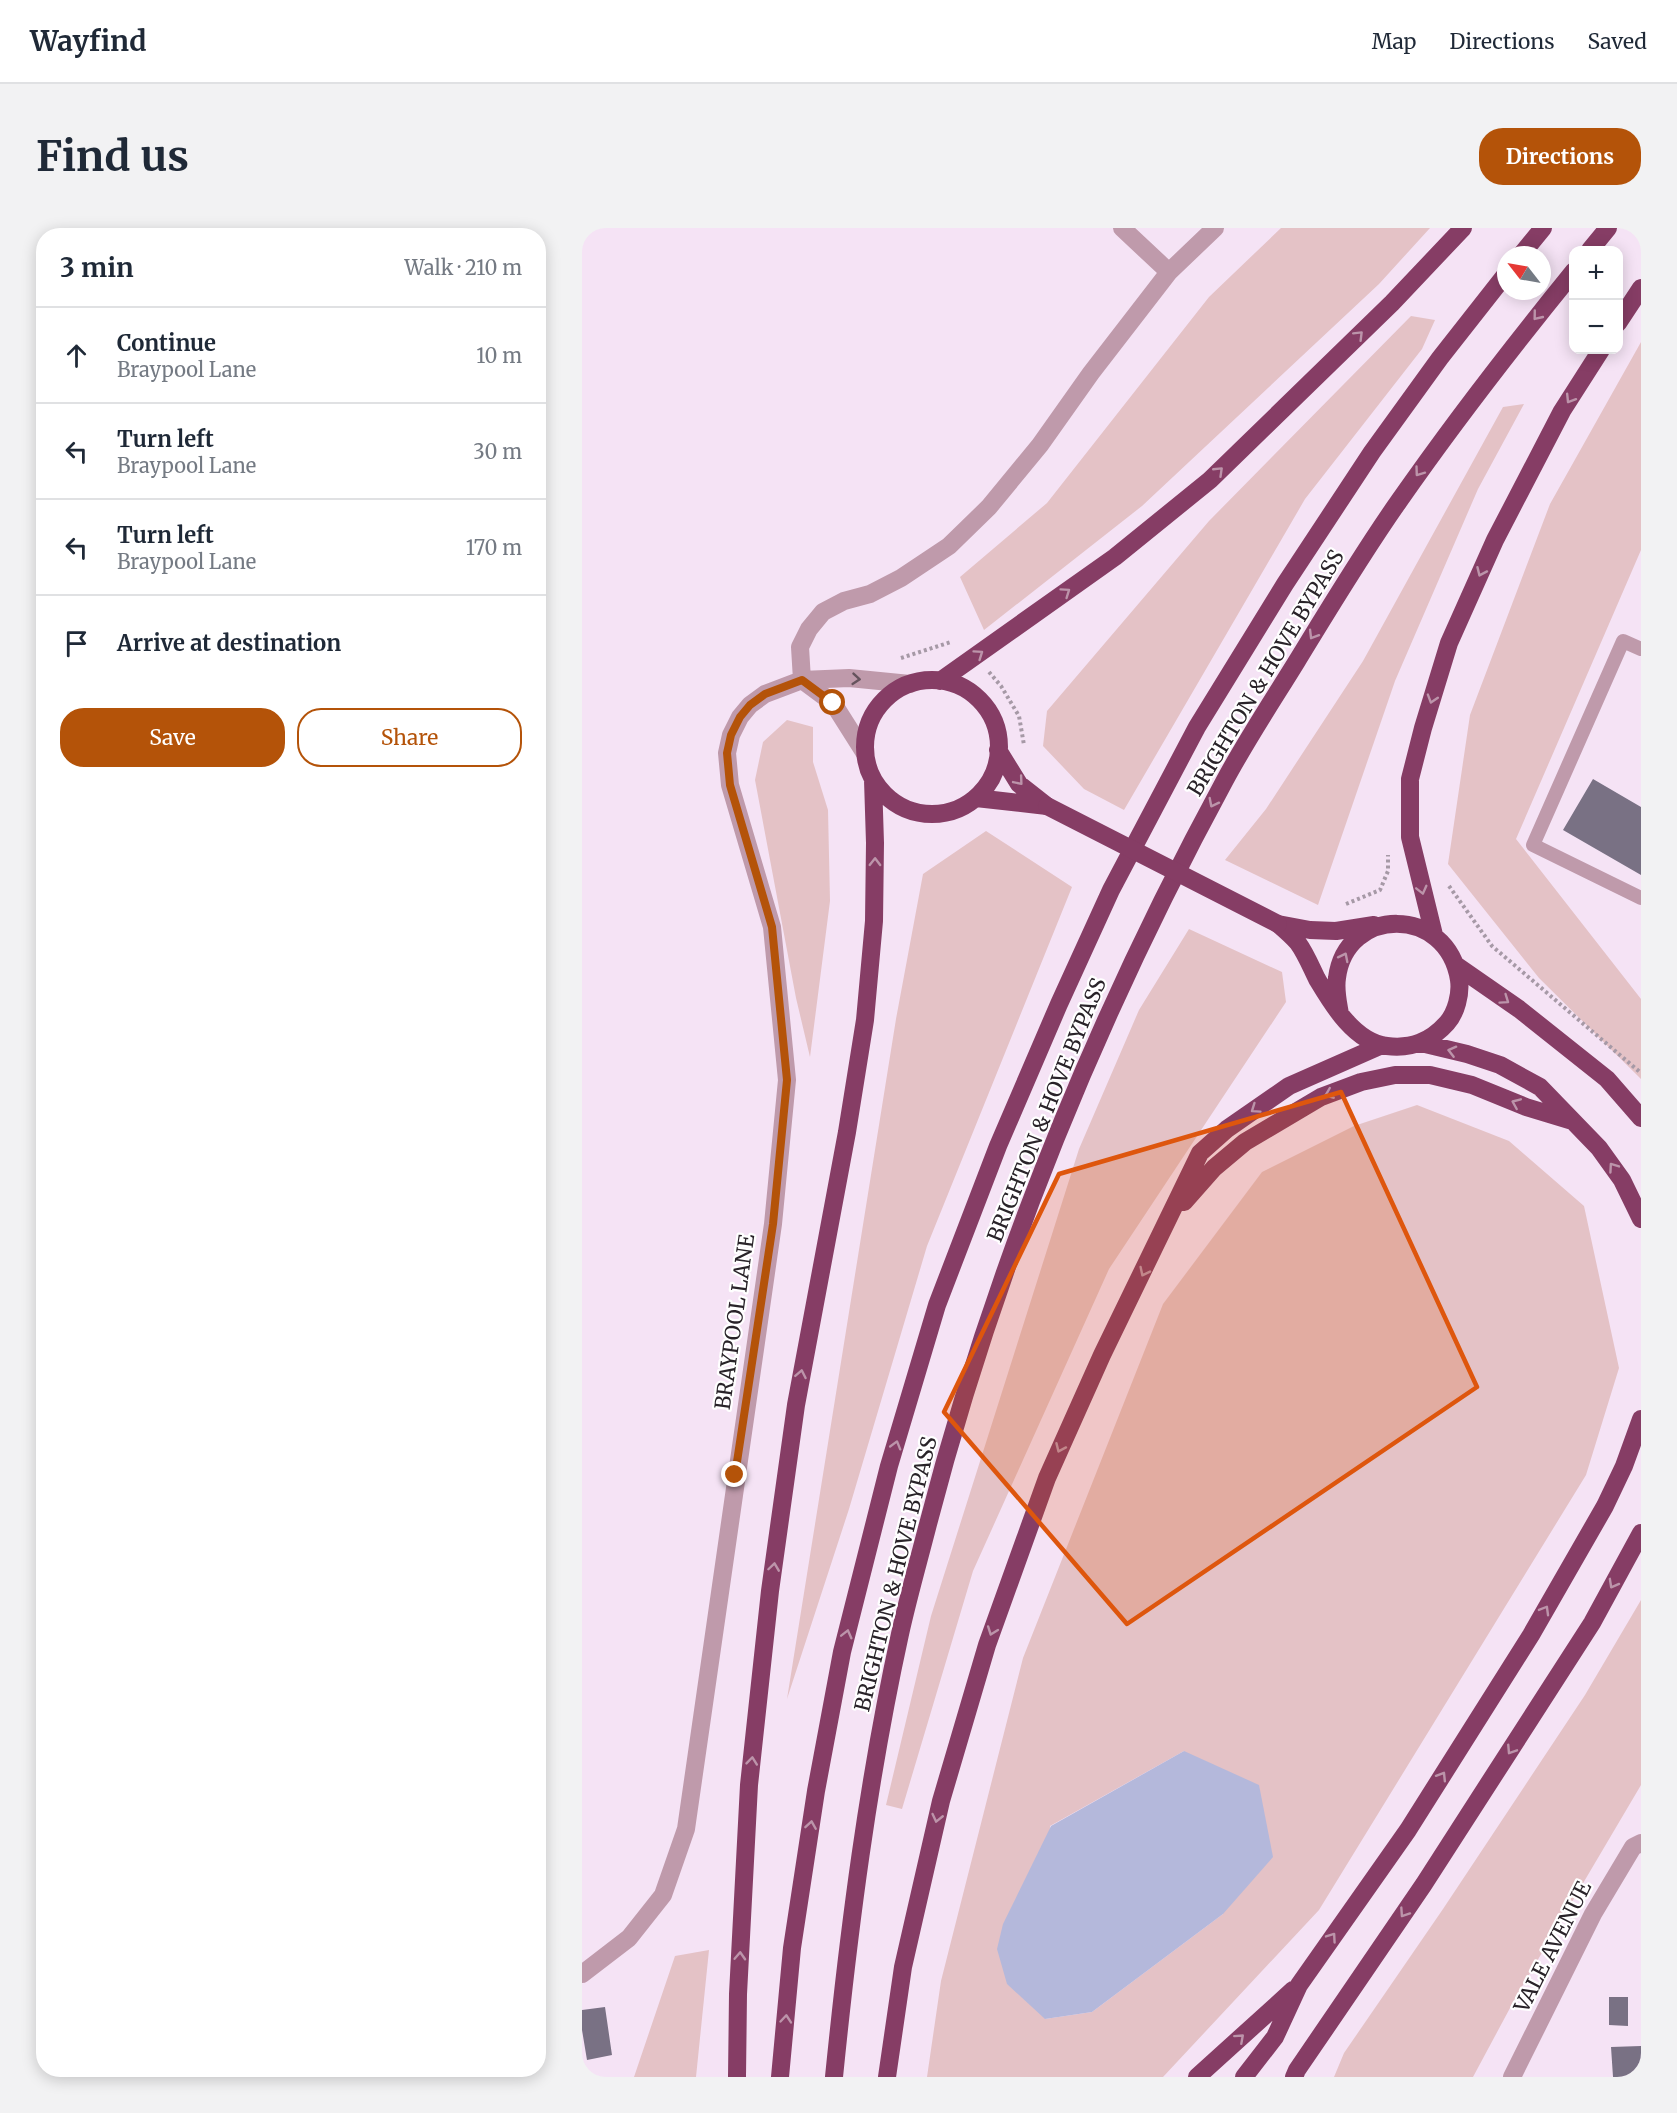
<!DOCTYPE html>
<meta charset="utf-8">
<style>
body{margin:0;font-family:Merriweather,serif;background:#f2f2f3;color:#1f2937}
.controls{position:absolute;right:18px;top:18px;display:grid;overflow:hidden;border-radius:12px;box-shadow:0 3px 15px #0003}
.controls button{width:54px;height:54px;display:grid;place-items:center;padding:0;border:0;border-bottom:2px solid #e0e1e3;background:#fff;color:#1f2937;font:30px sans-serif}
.compass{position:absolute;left:915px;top:18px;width:54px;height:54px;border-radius:50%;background:#fff;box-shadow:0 3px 15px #0003;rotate:301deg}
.stop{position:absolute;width:18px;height:18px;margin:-14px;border:4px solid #b45309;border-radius:50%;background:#fff}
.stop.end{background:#b45309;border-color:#fff;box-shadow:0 2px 6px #0008}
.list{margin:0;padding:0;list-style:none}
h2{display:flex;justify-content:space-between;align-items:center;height:78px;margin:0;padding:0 24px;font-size:26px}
h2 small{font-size:20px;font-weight:400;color:#747a83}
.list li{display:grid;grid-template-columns:39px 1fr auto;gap:18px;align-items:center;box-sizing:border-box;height:96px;padding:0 24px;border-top:2px solid #e0e1e3}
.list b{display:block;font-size:22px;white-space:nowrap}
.list p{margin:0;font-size:20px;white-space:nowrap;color:#747a83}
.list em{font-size:20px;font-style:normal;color:#747a83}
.actions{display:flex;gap:12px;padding:18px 24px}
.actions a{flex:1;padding:14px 0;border:2px solid #b45309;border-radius:24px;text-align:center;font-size:21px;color:#b45309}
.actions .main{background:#b45309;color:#fff}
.icon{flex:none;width:33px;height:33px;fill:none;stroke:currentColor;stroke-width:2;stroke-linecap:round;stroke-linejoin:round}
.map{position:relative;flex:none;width:1059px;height:1849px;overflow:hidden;border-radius:24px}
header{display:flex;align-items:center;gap:36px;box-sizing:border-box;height:84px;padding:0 30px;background:#fff;border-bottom:2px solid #e0e1e3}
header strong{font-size:28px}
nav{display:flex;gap:33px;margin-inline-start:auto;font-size:21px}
.intro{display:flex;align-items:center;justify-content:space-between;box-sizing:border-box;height:144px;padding:0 36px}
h1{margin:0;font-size:42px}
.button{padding:15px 27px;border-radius:24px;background:#b45309;color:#fff;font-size:21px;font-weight:700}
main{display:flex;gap:36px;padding:0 36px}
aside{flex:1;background:#fff;border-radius:24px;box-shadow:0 3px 15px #0003}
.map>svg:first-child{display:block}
.green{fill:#e4c2c6;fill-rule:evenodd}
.water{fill:#b4b8db}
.building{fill:#797184}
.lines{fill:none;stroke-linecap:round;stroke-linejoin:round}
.path{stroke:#a699a6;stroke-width:4;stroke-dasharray:3 3;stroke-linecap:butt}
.lane{stroke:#bf9aab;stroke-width:14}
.street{stroke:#bf9aab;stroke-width:18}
.highway{stroke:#863d65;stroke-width:18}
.highway-bridge{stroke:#863d65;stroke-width:18}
.oneway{stroke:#bc94aa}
.oneway2{stroke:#65535d}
.route{stroke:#b45309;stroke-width:8}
.marked{fill:#de560d;fill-opacity:0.2;stroke:#de560d;stroke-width:4.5;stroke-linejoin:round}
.labels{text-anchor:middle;stroke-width:4.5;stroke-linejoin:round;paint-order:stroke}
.street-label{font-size:21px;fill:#292329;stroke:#fff}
</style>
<header>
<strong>Wayfind</strong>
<nav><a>Map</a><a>Directions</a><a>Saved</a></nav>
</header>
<div class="intro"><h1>Find us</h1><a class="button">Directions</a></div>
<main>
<aside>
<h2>3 min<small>Walk · 210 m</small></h2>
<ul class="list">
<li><svg class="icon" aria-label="ahead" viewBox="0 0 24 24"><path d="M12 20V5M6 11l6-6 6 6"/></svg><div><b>Continue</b><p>Braypool Lane</p></div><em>10 m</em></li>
<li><svg class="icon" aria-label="left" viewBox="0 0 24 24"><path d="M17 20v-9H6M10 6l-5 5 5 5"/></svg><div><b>Turn left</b><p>Braypool Lane</p></div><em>30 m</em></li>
<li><svg class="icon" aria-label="left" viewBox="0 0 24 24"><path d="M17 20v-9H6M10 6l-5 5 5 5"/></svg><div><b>Turn left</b><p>Braypool Lane</p></div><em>170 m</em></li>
<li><svg class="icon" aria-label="arrive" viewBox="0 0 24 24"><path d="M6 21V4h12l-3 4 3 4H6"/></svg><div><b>Arrive at destination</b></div></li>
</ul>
<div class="actions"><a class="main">Save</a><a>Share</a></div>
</aside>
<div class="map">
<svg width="1059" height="1849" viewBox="0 0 1059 1849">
<rect width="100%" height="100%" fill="#f5e3f5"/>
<!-- green -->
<path class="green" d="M699,0H848L797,56L560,278L402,402L378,349L465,275L627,69Z
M829,88L853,92L840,121L723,271L542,582L502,561L461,518L465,483L627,293Z
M1059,114V322L934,611L1059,771V851L957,750L866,636L888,487L968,276Z
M942,176L896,261L813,453L736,677L643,632L684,581L781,433L921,179Z
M205,492L231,499V534L246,582L248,673L228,829L214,770L173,552L181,514Z
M404,603L490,659L345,1018L267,1281L205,1471L314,791L341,646Z
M607,701L700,744L704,774L527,1041L391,1343L320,1581L304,1577L349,1388L497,921L557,782Z
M835,877L927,913L1002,978L1037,1140L1004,1247L737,1682L581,1849H345L359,1753L441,1430L581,1076L680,944L772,898ZM602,1523L641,1686L510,1784L463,1791L468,1598Z
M1059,1372V1557L935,1767L891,1849H752L762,1825L861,1681L1003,1467Z
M127,1722L114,1849H52L93,1728Z"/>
<!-- water -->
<path class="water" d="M602,1523L677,1557L691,1629L641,1686L510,1784L463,1791L425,1756L415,1721L421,1696L469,1598Z"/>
<!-- building -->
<path class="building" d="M1011,551L1059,579V647L981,602Z
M1027,1769H1046V1798L1027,1797Z
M23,1779L30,1827L5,1832L0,1802V1782Z
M1059,1818V1849H1031L1029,1819Z"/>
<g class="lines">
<!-- path -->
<path class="path" d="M319,430L369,414
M407,444L419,458L437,488L442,517
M867,658L910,718L1059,845
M764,676L798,662L806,643V627"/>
<!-- lane -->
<path class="lane" d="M1059,421L1041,413L951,617L1059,670"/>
<!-- street -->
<path class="street" d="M540,0L587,44
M220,452L218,419L227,401L241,384L262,373L288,366L319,350L367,318L407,279L458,217L509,145L587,44L633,0
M220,452L251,475L282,524
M0,1746L47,1710L81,1667L104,1601L191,996L205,852L190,699L148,557L145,525L149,507L158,489L168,477L183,466L220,452L267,450L328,456
M930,1849L1011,1686L1051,1619L1059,1615"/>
<!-- highway -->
<path class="highway" d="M1008,22L1026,0
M939,27L961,0
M1036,95L1059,60
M283 519a67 67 0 1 1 134 0a67 67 0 1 1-134 0Z
M358,453L533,329L628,252L810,75L881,0
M416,522L437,556L465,578
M394,570L465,578
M696,696C703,702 710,708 716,715C724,726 729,739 735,751C750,776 772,814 805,818C829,821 848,814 865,795C874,785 879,766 877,752C865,677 764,678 755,750C753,762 756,774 758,786
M696,696L728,702L754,703L792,697
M852,707L828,609V551L841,500L867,415L913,312L980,183L1019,122
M875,738L937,781L1025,851L1059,890
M839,815L885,826L918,837L958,859L1017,920L1040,952L1059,991
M602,974L632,940L663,914L739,869L779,854L813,847H848L890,857L944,879L990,893
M155,1849L156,1766L167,1557L188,1363L214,1177L265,904L283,792L292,693L293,615L291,552
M198,1849L210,1720L234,1563L260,1424L307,1238L355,1077L416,918L477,776L529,662L615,499L703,356L790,224L858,130L924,46
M252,1849C267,1700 286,1552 318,1406C326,1370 336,1335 345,1300C412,1040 515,788 643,552C665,511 691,472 715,433C748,379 781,324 817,273C872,194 931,118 992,43
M305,1849L321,1739L359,1573L405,1417L465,1250L520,1127L618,925L645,901L707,858L800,817
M615,1849L711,1762
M662,1849L693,1809L717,1757L826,1602L949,1407L1023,1278L1042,1238L1059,1191
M712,1849L715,1842L842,1656L1010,1395L1059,1305"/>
<!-- highway-bridge -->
<path class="highway-bridge" d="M465,578L696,696"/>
</g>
<!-- one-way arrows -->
<defs><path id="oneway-chevron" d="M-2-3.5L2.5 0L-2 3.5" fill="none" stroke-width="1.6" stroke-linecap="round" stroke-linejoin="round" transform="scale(1.5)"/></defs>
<g class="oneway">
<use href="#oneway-chevron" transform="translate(955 88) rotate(129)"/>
<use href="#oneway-chevron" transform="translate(777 107) rotate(-45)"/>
<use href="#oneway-chevron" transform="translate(988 171) rotate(122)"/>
<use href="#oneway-chevron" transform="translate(637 243) rotate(-44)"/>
<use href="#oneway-chevron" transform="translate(837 244) rotate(126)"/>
<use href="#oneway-chevron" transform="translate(899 344) rotate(114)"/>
<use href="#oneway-chevron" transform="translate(484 364) rotate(-35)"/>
<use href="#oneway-chevron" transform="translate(731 407) rotate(121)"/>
<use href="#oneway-chevron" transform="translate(397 426) rotate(-35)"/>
<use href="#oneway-chevron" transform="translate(850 471) rotate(107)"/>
<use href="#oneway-chevron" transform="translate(437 553) rotate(50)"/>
<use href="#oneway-chevron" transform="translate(631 575) rotate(117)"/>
<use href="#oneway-chevron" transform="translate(293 634) rotate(-89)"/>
<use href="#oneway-chevron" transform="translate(840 662) rotate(76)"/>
<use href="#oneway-chevron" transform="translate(762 729) rotate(-63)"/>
<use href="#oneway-chevron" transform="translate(923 772) rotate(35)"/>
<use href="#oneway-chevron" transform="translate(870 823) rotate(-166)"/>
<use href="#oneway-chevron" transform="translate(747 866) rotate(158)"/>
<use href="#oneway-chevron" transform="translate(934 875) rotate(-157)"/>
<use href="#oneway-chevron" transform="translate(673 881) rotate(145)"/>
<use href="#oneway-chevron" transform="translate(1031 939) rotate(-125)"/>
<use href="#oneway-chevron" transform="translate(562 1044) rotate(116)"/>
<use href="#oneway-chevron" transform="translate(219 1146) rotate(-79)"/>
<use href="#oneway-chevron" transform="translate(314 1217) rotate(-74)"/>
<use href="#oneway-chevron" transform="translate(478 1220) rotate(114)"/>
<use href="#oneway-chevron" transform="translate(192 1339) rotate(-82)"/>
<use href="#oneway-chevron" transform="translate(1031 1356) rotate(119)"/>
<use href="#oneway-chevron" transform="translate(963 1382) rotate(-60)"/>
<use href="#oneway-chevron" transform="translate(410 1403) rotate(110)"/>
<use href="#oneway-chevron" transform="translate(265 1406) rotate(-76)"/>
<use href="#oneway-chevron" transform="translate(929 1522) rotate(123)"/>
<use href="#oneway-chevron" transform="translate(170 1533) rotate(-84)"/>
<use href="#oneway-chevron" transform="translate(860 1548) rotate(-58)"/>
<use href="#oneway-chevron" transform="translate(355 1590) rotate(103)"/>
<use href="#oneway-chevron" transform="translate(229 1597) rotate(-81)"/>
<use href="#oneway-chevron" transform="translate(822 1685) rotate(124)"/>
<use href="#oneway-chevron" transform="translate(750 1709) rotate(-55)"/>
<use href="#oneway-chevron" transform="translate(158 1728) rotate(-87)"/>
<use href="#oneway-chevron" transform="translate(204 1791) rotate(-85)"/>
<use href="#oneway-chevron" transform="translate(658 1810) rotate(-42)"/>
</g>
<use class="oneway2" href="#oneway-chevron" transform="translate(274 451) rotate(5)"/>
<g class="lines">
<!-- route -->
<path class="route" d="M153,1247L191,996L205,852L190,699L148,557L145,525L149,507L158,489L168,477L183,466L220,452L251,475"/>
</g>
<!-- marked area -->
<path class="marked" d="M759,864L895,1159L545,1396L362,1184L477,946Z"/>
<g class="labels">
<!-- street labels -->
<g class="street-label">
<text transform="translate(684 445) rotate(-59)" y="7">BRIGHTON &amp; HOVE BYPASS</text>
<text transform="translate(465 882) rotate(-68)" y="7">BRIGHTON &amp; HOVE BYPASS</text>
<text transform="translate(153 1094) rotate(-82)" y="7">BRAYPOOL LANE</text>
<text transform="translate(314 1346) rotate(-76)" y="7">BRIGHTON &amp; HOVE BYPASS</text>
<text transform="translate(971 1719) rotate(-63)" y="7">VALE AVENUE</text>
</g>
</g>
</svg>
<div class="controls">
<button>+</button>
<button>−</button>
</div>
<svg class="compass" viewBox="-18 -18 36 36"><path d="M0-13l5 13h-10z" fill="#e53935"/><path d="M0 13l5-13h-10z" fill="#747a83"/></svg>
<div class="stop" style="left:251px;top:475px"></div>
<div class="stop end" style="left:153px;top:1247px"></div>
</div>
</main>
